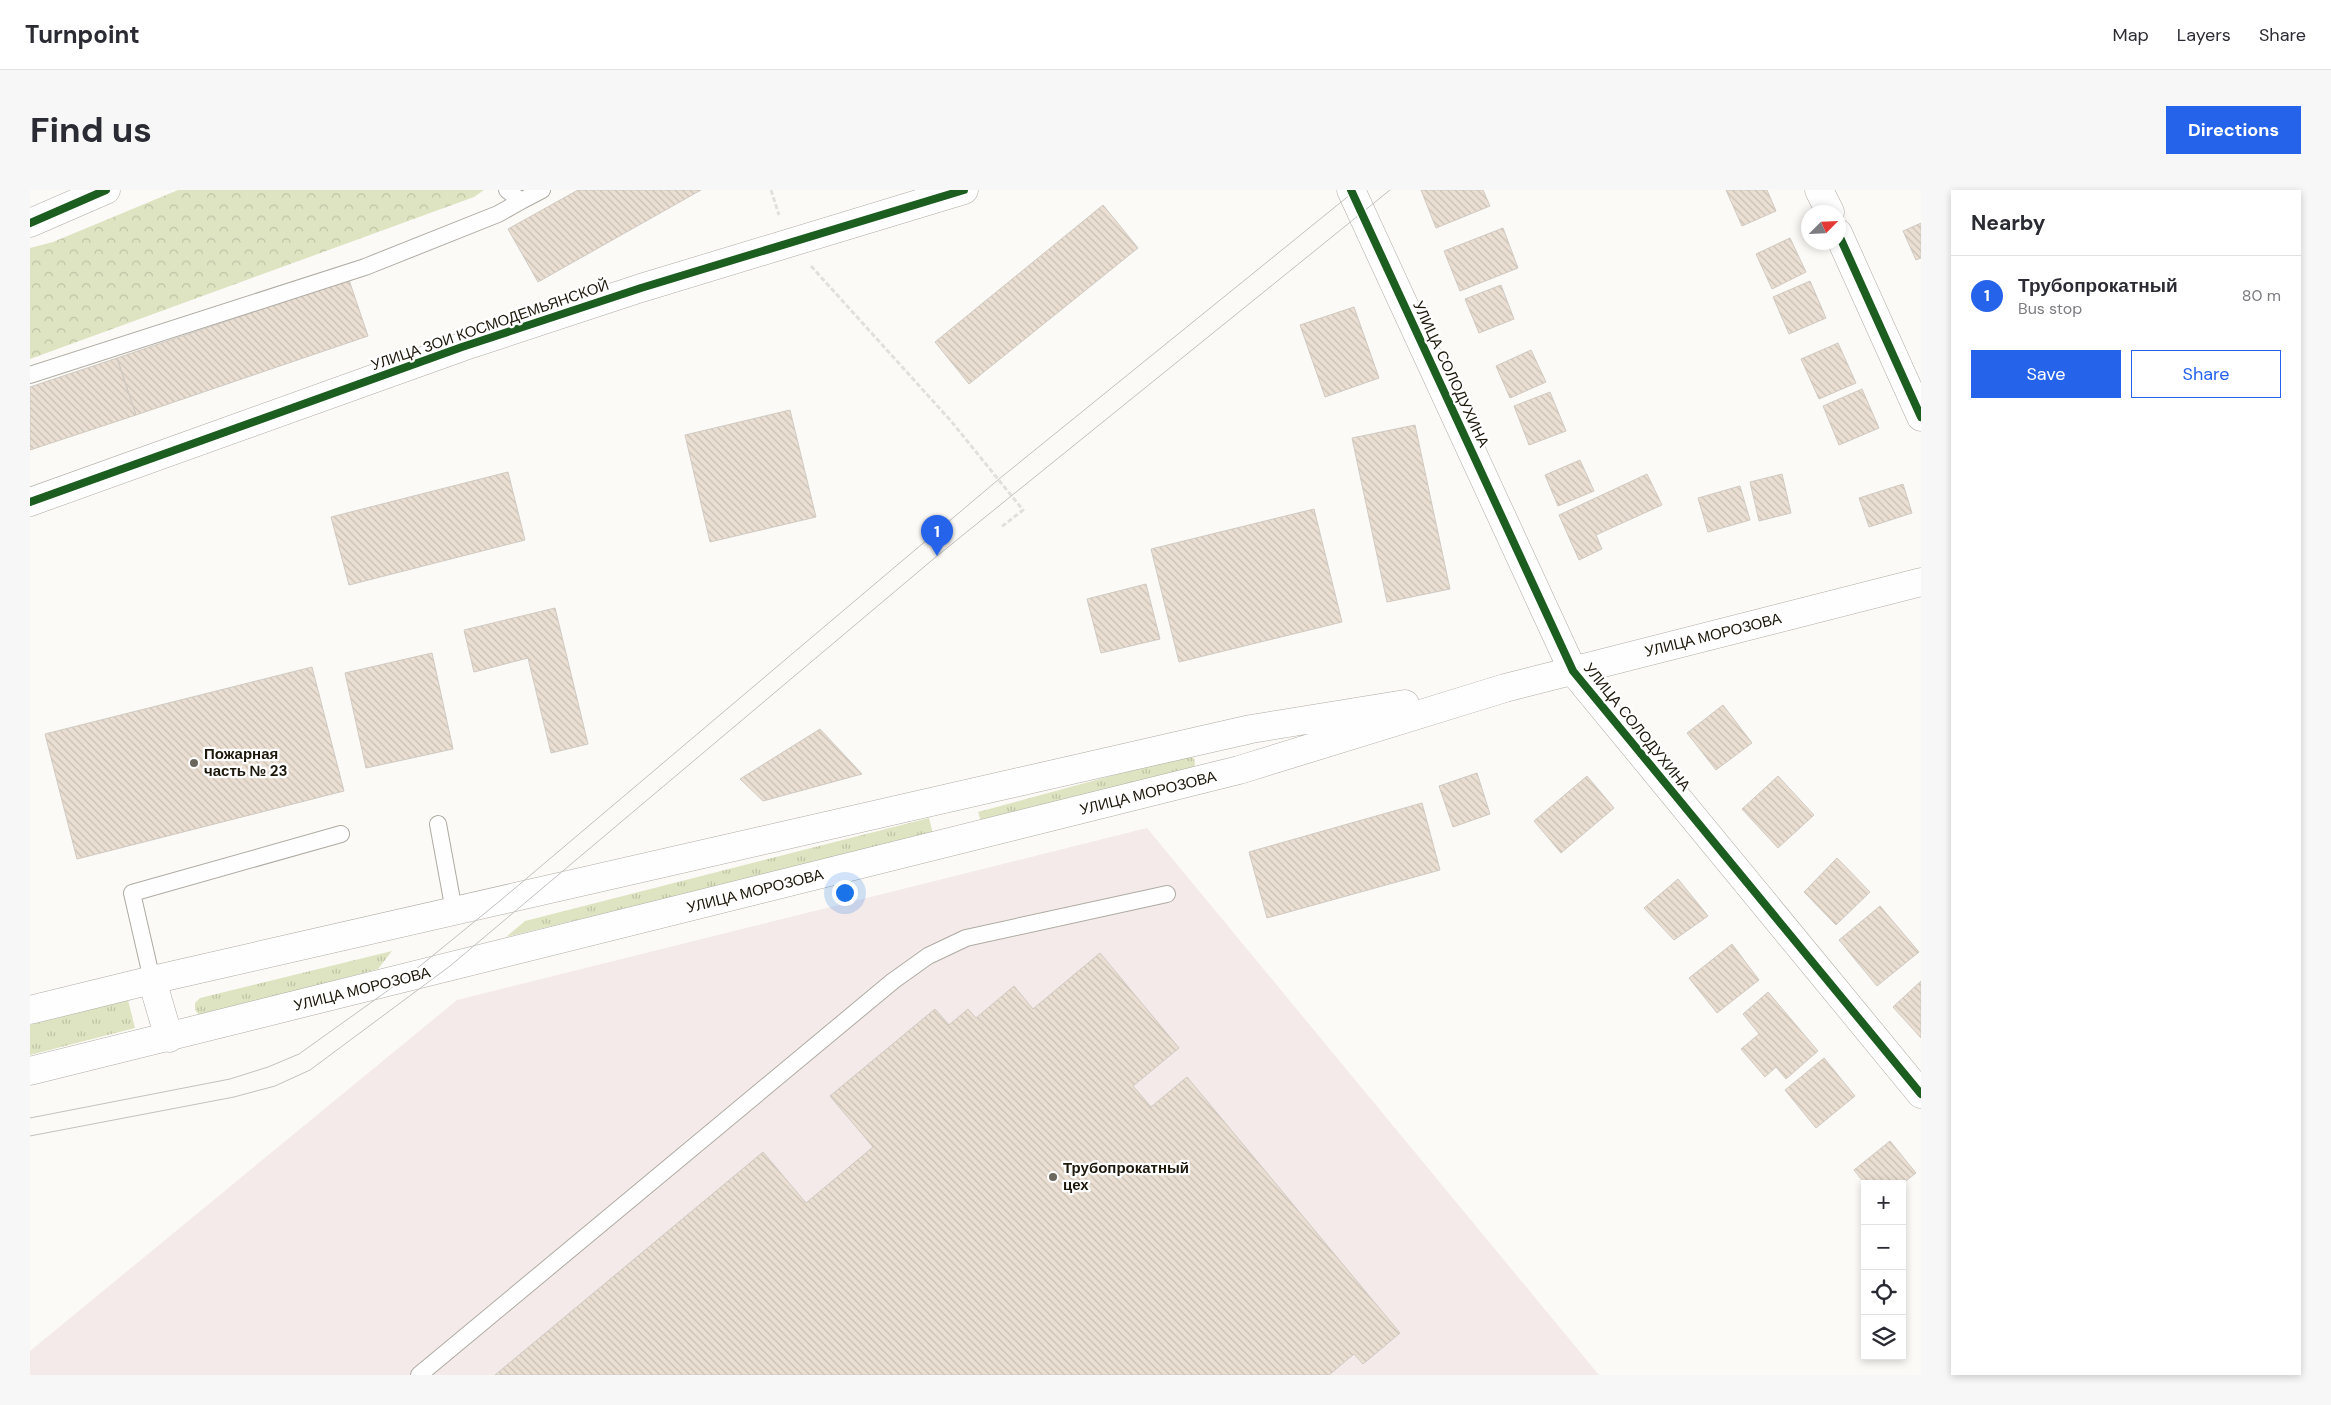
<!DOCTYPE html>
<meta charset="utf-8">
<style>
body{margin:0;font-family:"DM Sans",sans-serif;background:#f7f7f7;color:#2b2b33}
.controls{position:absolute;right:15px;bottom:15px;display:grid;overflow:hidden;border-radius:0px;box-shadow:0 2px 8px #0003}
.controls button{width:45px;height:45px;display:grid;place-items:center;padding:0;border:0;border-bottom:1px solid #e1e1e2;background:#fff;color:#2b2b33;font:25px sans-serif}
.compass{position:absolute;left:1771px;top:15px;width:45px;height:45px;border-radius:50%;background:#fff;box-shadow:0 2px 8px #0003;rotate:66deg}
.you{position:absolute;left:814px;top:702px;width:18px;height:18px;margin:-12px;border:4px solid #fff;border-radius:50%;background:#1a73e8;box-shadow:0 0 0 8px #1a73e833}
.badge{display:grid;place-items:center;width:32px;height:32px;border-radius:50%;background:#2563eb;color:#fff;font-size:16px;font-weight:700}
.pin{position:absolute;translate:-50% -41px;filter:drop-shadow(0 1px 2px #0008)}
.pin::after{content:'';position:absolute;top:26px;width:18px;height:15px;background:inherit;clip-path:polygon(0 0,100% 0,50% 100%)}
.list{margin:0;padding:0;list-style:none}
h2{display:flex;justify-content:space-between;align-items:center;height:65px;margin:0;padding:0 20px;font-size:21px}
h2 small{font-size:16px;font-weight:400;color:#7c7c81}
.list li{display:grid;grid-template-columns:32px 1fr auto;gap:15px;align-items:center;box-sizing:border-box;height:80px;padding:0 20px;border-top:1px solid #e1e1e2}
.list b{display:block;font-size:19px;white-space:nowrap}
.list p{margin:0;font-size:16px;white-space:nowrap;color:#7c7c81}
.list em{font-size:16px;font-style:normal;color:#7c7c81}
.actions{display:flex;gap:10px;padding:15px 20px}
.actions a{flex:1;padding:11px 0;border:1px solid #2563eb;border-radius:0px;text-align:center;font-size:18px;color:#2563eb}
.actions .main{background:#2563eb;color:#fff}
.icon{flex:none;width:28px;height:28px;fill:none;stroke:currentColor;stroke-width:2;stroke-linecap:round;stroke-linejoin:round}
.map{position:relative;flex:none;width:1891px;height:1185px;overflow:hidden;border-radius:0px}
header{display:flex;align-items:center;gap:30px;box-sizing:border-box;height:70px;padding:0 25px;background:#fff;border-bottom:1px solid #e1e1e2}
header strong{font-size:24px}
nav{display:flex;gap:28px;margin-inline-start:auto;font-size:18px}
.intro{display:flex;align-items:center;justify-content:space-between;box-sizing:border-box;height:120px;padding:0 30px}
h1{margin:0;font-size:35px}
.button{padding:12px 22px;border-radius:0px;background:#2563eb;color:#fff;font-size:18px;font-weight:700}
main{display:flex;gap:30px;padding:0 30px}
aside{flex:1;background:#fff;border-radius:0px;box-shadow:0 2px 8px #0003}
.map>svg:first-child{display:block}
.industrial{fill:#f4eae9}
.grass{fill:url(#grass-tufts)}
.forest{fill:url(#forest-crowns)}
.building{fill:url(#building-back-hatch);stroke:#d0cac3}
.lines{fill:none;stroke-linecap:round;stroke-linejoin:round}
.lane-casing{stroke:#aeaba3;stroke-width:18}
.street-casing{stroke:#aeaba3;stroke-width:29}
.secondary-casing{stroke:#aeaba3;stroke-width:29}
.path{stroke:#e0e0de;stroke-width:3;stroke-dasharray:5 2.5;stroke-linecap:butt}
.lane{stroke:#fffefe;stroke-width:16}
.street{stroke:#fffefe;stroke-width:28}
.secondary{stroke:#fffefe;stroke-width:28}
.tram{stroke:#c1c1bf;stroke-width:1}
.cycleway-casing{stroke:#fff;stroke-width:11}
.cycleway{stroke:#1b5e20;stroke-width:8}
.poi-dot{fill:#6b675d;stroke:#fff;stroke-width:2}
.labels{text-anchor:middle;stroke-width:4.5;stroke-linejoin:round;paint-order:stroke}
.street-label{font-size:15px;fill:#1d180b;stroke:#fff}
.poi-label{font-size:15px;font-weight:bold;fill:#1d180b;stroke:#fff;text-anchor:start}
</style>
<header>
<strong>Turnpoint</strong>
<nav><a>Map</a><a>Layers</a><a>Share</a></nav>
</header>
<div class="intro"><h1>Find us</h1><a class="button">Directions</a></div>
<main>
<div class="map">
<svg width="1891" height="1185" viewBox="0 0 1891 1185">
<defs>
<pattern id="grass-tufts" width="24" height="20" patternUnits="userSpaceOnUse" patternTransform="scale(1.25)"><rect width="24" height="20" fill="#dee4c2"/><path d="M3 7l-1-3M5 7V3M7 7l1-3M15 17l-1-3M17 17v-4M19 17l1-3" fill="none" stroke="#bec3a5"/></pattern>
<pattern id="forest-crowns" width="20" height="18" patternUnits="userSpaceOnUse" patternTransform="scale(1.25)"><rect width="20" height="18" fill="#dee4c2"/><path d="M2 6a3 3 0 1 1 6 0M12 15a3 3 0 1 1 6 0" fill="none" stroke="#bec3a5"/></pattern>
<pattern id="building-back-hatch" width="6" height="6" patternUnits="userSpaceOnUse" patternTransform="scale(1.25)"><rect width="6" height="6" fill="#eadfd2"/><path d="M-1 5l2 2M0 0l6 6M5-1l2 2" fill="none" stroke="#c8bfb3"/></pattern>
</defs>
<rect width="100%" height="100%" fill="#fcfaf6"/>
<!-- industrial -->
<path class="industrial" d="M1117,638L1569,1185H0V1161L427,810Z"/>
<!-- grass -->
<path class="grass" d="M1154,566L1164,568L1165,574L1164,578L952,635L948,622Z
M899,628L903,644L476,747L495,731Z
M362,761L348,779L175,825H169L165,820V813L170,808Z
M98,810L105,838L0,865V835Z"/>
<!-- forest -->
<path class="forest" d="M148,0H454L444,7L0,169V58L23,52Z"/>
<!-- building -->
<path class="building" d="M548,0H671L508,92L478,39Z
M1391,0H1453L1460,16L1406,38Z
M1696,0H1737L1746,21L1712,36Z
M1073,15L1108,58L939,194L905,152Z
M1891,33V68L1886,70L1873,41Z
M1473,38L1488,78L1430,101L1414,61Z
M1760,48L1776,82L1742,99L1726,64Z
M319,90L338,146L106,225L87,168Z
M1780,91L1796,128L1759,144L1743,107Z
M1471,95L1484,129L1449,143L1435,109Z
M1324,117L1349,188L1295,207L1270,135Z
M1808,153L1826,193L1789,209L1771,169Z
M1501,160L1516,192L1480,208L1466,176Z
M87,168L106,225L0,260V197Z
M1832,199L1849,238L1809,255L1793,216Z
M1520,202L1536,241L1499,255L1484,216Z
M760,220L786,327L680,352L655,245Z
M1385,235L1420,399L1357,412L1322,248Z
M1550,270L1564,301L1528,316L1515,285Z
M478,282L495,350L319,395L301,327Z
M1617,284L1632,315L1566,345L1572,359L1549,370L1529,325Z
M1752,284L1761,323L1729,331L1720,292Z
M1873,294L1882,323L1839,337L1829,308Z
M1710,296L1720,330L1678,342L1668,308Z
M1284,319L1312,432L1149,472L1121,359Z
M1116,394L1130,449L1071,463L1057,409Z
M525,418L558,554L521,563L498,468L444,482L434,440Z
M402,463L423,559L336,578L315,483Z
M282,477L314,601L47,669L15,544Z
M1693,515L1722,553L1686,580L1657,543Z
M790,539L832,584L733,611L710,589Z
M1447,583L1460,624L1423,637L1409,596Z
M1557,586L1584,618L1531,663L1504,631Z
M1748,586L1784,625L1748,658L1712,619Z
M1392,613L1410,680L1237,728L1219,662Z
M1807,668L1840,702L1806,735L1774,702Z
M1648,689L1678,726L1644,750L1614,718Z
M1850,716L1889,762L1847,796L1809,750Z
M1702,754L1729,790L1687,823L1659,788Z
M1070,763L1149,858L1103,896L1121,917L1157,887L1370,1143L1333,1174L1324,1164L1299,1185H465L733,962L776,1013L843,957L800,906L905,819L919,835L938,819L946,828L984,796L1003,819Z
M1891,791V848L1863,817Z
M1738,802L1788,861L1756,889L1746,877L1735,887L1711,859L1729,844L1713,824Z
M1794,868L1825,906L1786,938L1755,900Z
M1860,951L1886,983L1872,994H1835L1824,980Z"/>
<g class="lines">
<defs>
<path id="lane" d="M477,0L491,11L512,0
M0,185L335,77L468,24L491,11
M408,634L424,721
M122,790L102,703L311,644
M389,1185L863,791L898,766L936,748L1137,704"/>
<path id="street" d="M1321,0L1543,481L1891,904
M1789,0L1800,22
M0,33L76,0
M1808,43L1891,227
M0,312L432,157L611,98L934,0"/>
<path id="secondary" d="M122,790L139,848
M0,820L122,790L1221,539L1375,514
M0,881L1209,580L1475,498L1891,392"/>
</defs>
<!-- lane casing -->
<use href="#lane" class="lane-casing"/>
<!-- street casing -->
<use href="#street" class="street-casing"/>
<!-- secondary casing -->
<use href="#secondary" class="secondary-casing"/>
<!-- path -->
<path class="path" d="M741,0L749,25
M781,76L921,231L993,320L970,338"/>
<!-- lane -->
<use href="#lane" class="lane"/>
<!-- street -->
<use href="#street" class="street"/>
<!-- secondary -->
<use href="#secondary" class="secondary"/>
<!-- tram -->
<path class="tram" d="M0,928L200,889L238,877L269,864L374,789L471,710L969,289L1326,0
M0,946L204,907L245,896L280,880L420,776L907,366L1360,0"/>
<defs>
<path id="cycleway" d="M1321,0L1543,481L1891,904
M0,33L76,0
M1808,43L1891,227
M0,312L432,157L611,98L934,0"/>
</defs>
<!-- cycleway casing -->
<use href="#cycleway" class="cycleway-casing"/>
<!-- cycleway -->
<use href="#cycleway" class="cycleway"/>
</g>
<!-- markers -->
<g class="poi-dot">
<circle cx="164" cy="573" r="5"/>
<circle cx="1023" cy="987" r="5"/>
</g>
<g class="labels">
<!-- street labels -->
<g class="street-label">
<text transform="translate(460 135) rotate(-19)" y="5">УЛИЦА ЗОИ КОСМОДЕМЬЯНСКОЙ</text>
<text transform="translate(1421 184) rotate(65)" y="5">УЛИЦА СОЛОДУХИНА</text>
<text transform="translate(1683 445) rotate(-14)" y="5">УЛИЦА МОРОЗОВА</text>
<text transform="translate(1607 537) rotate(51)" y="5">УЛИЦА СОЛОДУХИНА</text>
<text transform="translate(1118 603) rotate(-14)" y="5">УЛИЦА МОРОЗОВА</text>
<text transform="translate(725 701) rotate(-14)" y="5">УЛИЦА МОРОЗОВА</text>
<text transform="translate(332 799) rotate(-14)" y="5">УЛИЦА МОРОЗОВА</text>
</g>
<!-- poi labels -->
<g class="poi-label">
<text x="174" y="569">Пожарная<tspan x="174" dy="17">часть № 23</tspan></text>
<text x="1033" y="983">Трубопрокатный<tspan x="1033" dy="17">цех</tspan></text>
</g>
</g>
</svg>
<div class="controls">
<button>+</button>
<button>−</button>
<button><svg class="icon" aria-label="locate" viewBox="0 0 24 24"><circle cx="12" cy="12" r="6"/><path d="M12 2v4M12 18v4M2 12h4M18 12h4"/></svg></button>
<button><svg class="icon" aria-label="layers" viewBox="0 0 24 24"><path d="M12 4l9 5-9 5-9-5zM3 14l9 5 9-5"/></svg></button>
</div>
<svg class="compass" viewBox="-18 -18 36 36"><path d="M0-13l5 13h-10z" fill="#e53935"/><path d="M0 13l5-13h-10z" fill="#7c7c81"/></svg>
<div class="you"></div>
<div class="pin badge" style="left:907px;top:366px">1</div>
</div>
<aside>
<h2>Nearby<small></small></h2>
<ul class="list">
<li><span class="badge">1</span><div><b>Трубопрокатный</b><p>Bus stop</p></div><em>80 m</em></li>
</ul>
<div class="actions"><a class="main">Save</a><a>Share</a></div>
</aside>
</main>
